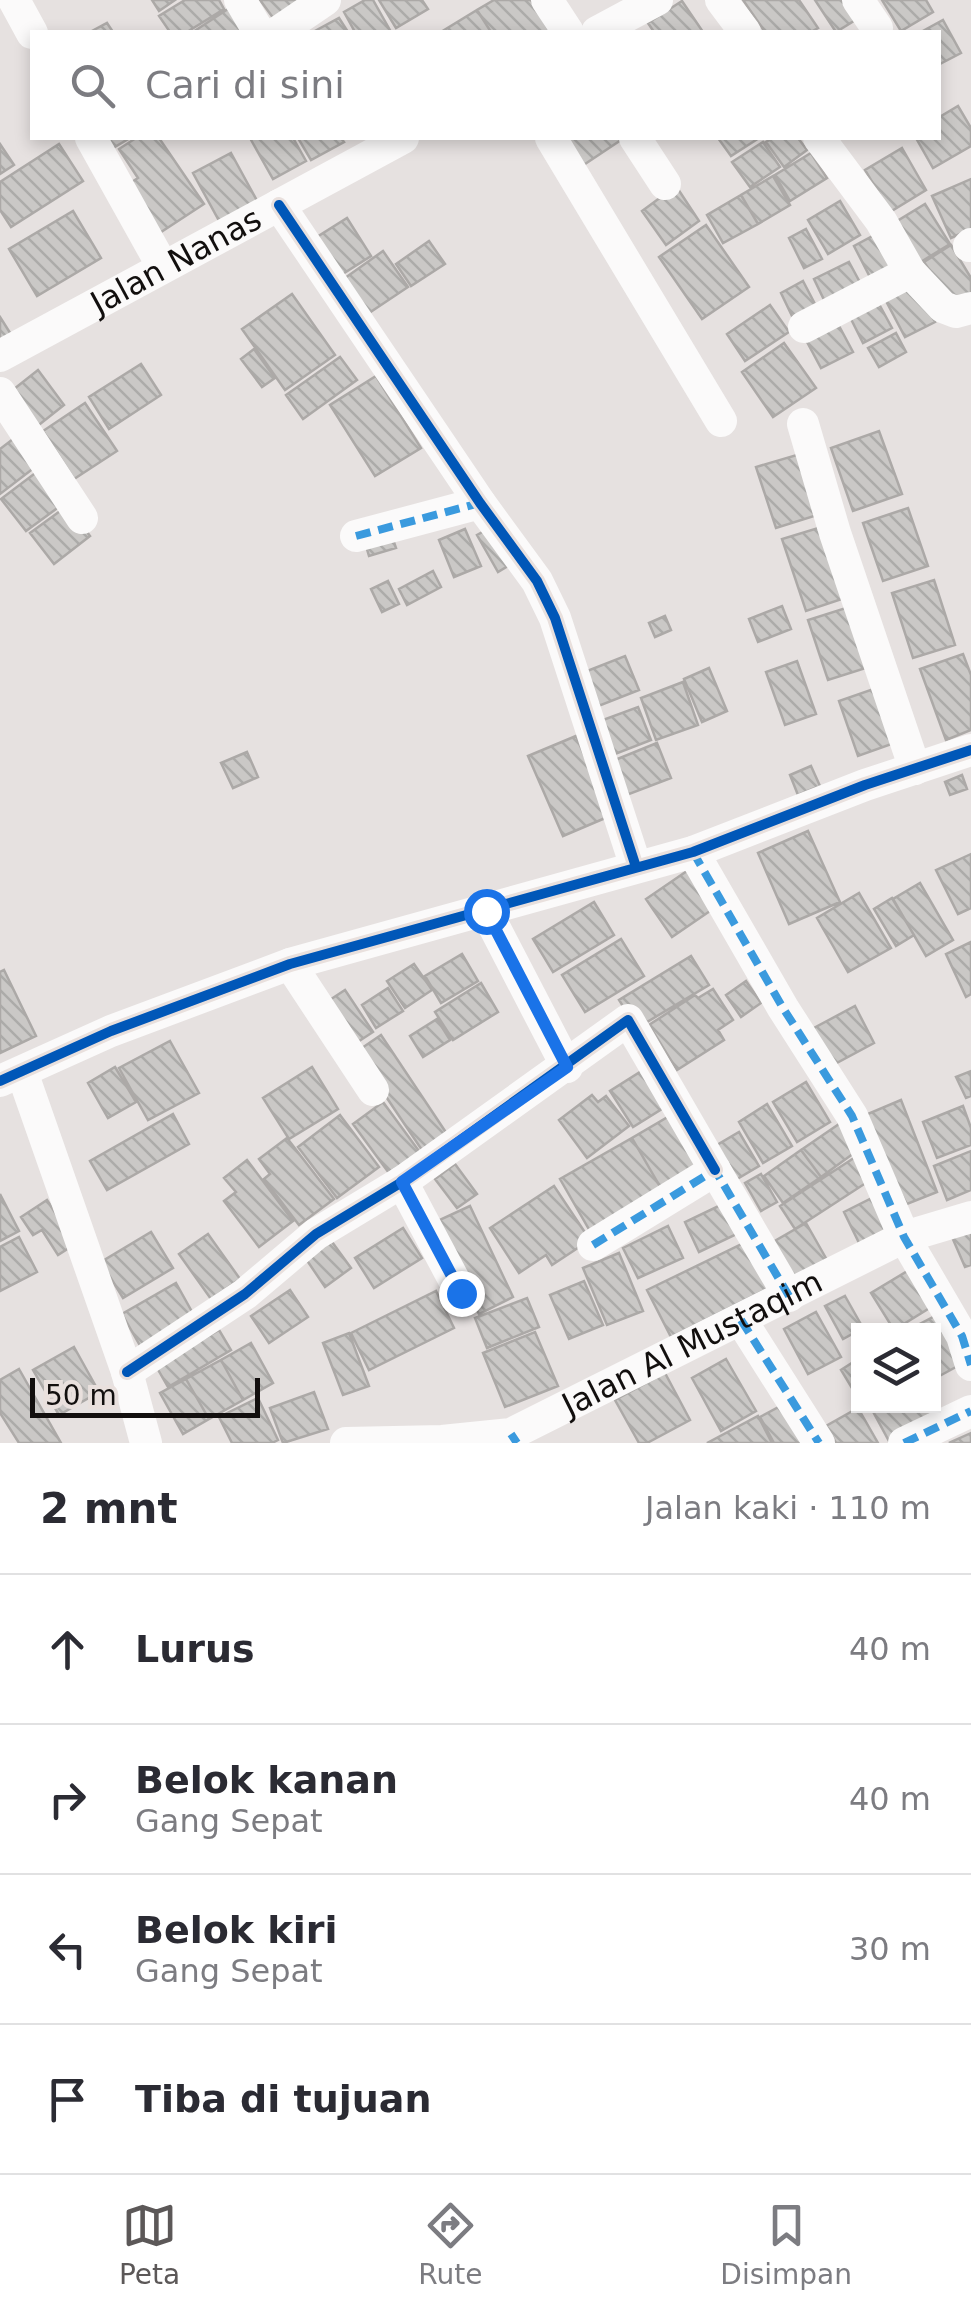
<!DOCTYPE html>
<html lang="id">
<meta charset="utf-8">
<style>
body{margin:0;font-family:"DejaVu Sans",sans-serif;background:#f2f2f3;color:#2b2b33}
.controls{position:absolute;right:30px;bottom:30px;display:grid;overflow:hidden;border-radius:0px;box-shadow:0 5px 15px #0003}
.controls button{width:90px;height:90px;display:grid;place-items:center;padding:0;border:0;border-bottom:2px solid #e1e1e2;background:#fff;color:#2b2b33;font:50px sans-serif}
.scale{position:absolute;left:30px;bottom:25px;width:230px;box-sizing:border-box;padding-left:10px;border:5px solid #120f0e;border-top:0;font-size:28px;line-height:35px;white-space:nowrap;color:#120f0e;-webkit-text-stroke:8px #e9e0dd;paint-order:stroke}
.stop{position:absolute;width:30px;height:30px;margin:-22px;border:8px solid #1a73e8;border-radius:50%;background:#fff}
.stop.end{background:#1a73e8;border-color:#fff;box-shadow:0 2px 10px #0008}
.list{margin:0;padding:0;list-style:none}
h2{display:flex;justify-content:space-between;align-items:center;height:130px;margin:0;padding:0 40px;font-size:42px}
h2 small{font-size:32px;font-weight:400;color:#7c7c81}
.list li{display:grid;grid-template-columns:65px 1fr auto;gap:30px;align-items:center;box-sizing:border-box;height:150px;padding:0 40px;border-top:2px solid #e1e1e2}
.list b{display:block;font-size:38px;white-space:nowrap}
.list p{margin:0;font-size:32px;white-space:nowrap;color:#7c7c81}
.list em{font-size:32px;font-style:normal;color:#7c7c81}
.icon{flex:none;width:55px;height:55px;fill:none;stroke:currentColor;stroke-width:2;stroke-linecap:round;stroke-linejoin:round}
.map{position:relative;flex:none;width:971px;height:1443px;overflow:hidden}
.search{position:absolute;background:#fff;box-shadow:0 5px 15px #0003;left:30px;right:30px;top:30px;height:110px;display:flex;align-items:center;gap:25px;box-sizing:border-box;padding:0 35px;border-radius:0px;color:#7c7c81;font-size:38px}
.sheet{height:730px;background:#fff}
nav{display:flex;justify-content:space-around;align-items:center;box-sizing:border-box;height:140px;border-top:2px solid #e1e1e2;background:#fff;font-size:28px;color:#7c7c81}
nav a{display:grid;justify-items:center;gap:5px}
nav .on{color:#5c5858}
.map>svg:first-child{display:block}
.building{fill:url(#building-back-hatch);stroke:#aca9a7;stroke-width:2.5}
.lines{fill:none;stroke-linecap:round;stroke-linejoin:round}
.street{stroke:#fbfafa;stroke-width:32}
.quiet{stroke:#3a9ade;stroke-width:8;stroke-dasharray:15 8;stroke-linecap:butt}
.cycleway-casing{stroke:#e9e0dd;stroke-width:16}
.cycleway{stroke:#0057b8;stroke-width:10}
.route{stroke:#1a73e8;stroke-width:12}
.labels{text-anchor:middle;stroke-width:8;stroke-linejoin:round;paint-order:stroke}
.street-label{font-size:32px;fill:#120f0e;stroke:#e9e0dd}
</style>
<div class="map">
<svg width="971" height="1443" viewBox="0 0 971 1443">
<defs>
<pattern id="building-back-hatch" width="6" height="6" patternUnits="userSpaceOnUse" patternTransform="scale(2.5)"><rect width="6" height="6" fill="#cac8c6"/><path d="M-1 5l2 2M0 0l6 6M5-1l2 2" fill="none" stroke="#acaba9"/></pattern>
</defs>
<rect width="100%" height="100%" fill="#e6e1e0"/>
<!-- building -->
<path class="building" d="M152,0H175L159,11Z
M185,0H219L224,9L187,32H170L159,16Z
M260,0H301L274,19Z
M365,0H373L391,32H355L344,12Z
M379,0H422L428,9L396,28Z
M494,0H531L550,32H491L477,10Z
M743,0H799L818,28L811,32H765Z
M815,0H856L865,14L836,32Z
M882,0H926L933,12L901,31Z
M682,1L703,32H654L648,23Z
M228,9L244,32H193Z
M477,10L491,32H441Z
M339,18L348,32H313Z
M943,20L961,53L938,65V32H921Z
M107,23L113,32H90Z
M958,106L971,128V146L933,168L916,138H938V118Z
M107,138H130L113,148Z
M136,138H159L204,204L155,236L124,187L138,178L119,149Z
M250,138H293L306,161L273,179Z
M298,138H341L344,142L311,160Z
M570,138H624L582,166L565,141Z
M718,138H759L731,156Z
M773,138H798L807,150L784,167L766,142Z
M763,142L780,167L750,187L732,162Z
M0,144L14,165L0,174Z
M59,144L83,181L11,227L0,210V182Z
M902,148L926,190L890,212L865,170Z
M231,153L261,208L223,228L193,173Z
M811,153L827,178L790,201L775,175Z
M773,176L790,205L758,224L741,195Z
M971,179V229L951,238L932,196Z
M676,186L699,221L666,245L642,211Z
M741,195L758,224L723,243L707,215Z
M840,201L860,235L828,254L808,220Z
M925,204L950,244L919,263L894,223Z
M73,211L101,258L37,296L9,249Z
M347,218L371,256L341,275L317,237Z
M706,225L749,287L702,319L659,257Z
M806,229L822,259L804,268L789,238Z
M882,231L900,264L871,279L854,246Z
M429,241L445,264L411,286L396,264Z
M951,245L971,278V299L955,309L924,262Z
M383,251L408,287L369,313L345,278Z
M849,262L863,288L827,306L814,279Z
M803,281L816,306L793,318L781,293Z
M914,284L935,322L905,337L885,299Z
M292,294L335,355L285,390L242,329Z
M879,304L892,328L863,343L851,319Z
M770,305L789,332L745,361L727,334Z
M0,317L12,336L0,344Z
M838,324L853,352L821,368L806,340Z
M896,333L906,352L879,367L868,348Z
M784,343L816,388L773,417L742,372Z
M254,349L275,378L262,387L241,359Z
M340,357L357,380L303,419L286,395Z
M141,364L161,395L109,429L89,397Z
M38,370L64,405L35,428L9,393Z
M376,376L421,448L375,476L330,405Z
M85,403L117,451L74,479L43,431Z
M879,431L902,494L853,511L831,448Z
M17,436L39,464L0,494V449Z
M807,452L827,512L776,528L756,467Z
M42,468L67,501L26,531L1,499Z
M67,506L90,536L54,564L30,533Z
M908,508L928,566L883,581L863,523Z
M828,525L851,596L806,611L782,539Z
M492,527L513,563L498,572L477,535Z
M465,529L481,566L454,577L439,540Z
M390,531L396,548L369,556L364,539Z
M433,571L441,587L407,605L399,589Z
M934,580L955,645L913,658L892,593Z
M388,581L399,604L382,612L371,589Z
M782,606L791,629L758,642L749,619Z
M849,607L869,667L828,680L808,620Z
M665,616L671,630L655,637L649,623Z
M963,654L971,675V730L946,740L920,669Z
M625,656L639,690L591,709L577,675Z
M797,661L816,714L785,725L766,672Z
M709,668L727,711L702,722L684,679Z
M683,682L698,725L656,740L641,698Z
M882,686L900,741L858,756L839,701Z
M638,707L651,740L605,758L592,724Z
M576,736L610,816L563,836L528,756Z
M657,743L671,778L624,796L610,762Z
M247,752L258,777L233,788L221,763Z
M811,766L820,786L798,795L790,775Z
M962,775L967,789L950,795L945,782Z
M808,831L840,902L789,924L758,853Z
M971,854V908L958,914L936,870Z
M687,871L713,909L672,937L646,899Z
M920,883L953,940L926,956L893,899Z
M859,893L891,948L848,972L817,918Z
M892,898L914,935L896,946L874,909Z
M594,902L614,935L553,972L533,939Z
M621,939L644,976L585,1012L562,975Z
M971,942V994L966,997L946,954Z
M462,954L478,981L441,1003L425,976Z
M691,956L709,985L637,1028L619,1000Z
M414,964L432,990L405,1008L387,981Z
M4,970L36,1036L0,1053V972Z
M746,981L761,1003L741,1017L726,995Z
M481,983L498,1012L453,1040L435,1012Z
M388,988L403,1011L376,1028L362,1005Z
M713,989L733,1020L718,1030L724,1040L677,1070L649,1025L695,995L698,998Z
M345,990L373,1032L350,1047L322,1005Z
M855,1006L874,1043L831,1066L812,1029Z
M437,1019L450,1040L423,1057L410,1036Z
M381,1035L451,1140L426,1156L356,1052Z
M170,1041L199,1093L148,1120L119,1068Z
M651,1065L673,1102L633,1127L610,1091Z
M115,1067L136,1102L108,1118L88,1083Z
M312,1067L338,1109L289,1139L263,1098Z
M971,1071V1096L966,1098L956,1077Z
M806,1082L830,1122L797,1142L773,1102Z
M592,1095L598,1102L606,1096L629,1126L587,1158L559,1120Z
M901,1100L937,1192L907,1204L858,1118Z
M383,1102L427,1162L397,1184L353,1124Z
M767,1104L792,1146L763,1163L739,1122Z
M963,1106L971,1128V1145L937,1158L923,1122Z
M678,1111L708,1164L662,1190L632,1138Z
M173,1114L189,1144L107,1190L90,1161Z
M340,1115L379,1167L337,1198L298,1147Z
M842,1122L861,1148L821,1177L801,1150Z
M739,1132L759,1166L737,1179L717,1145Z
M287,1138L334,1199L299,1225L264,1179L270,1174L259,1159Z
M632,1138L662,1190L590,1231L560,1179Z
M801,1150L821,1177L783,1203L764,1176Z
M971,1151V1190L947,1200L934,1166Z
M854,1158L869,1181L795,1229L780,1206Z
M247,1160L293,1221L259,1247L224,1201L236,1192L224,1178Z
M455,1164L477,1194L457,1208L435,1179Z
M761,1174L777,1202L761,1211L745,1183Z
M554,1186L590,1240L552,1265L546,1255L519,1273L490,1228Z
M0,1194L19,1231L0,1241Z
M878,1195L896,1233L862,1249L844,1212Z
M47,1200L75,1244L58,1255L42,1230L33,1235L21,1217Z
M725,1203L739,1233L699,1252L685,1222Z
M470,1206L513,1297L479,1314L435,1222Z
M806,1223L827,1260L794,1279L773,1242Z
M668,1226L683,1258L638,1278L623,1248Z
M403,1228L422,1258L374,1288L355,1258Z
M971,1230V1265L965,1267L952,1237Z
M151,1232L173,1268L123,1298L101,1262Z
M208,1234L240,1279L211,1299L179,1254Z
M327,1235L351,1268L325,1287L302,1253Z
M19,1237L37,1272L0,1291V1247Z
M746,1242L769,1288L671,1337L647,1290Z
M619,1253L643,1311L607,1325L583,1268Z
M914,1267L936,1304L894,1330L871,1293Z
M584,1281L603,1325L569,1339L550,1295Z
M176,1283L196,1319L142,1349L122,1314Z
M290,1290L308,1317L269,1343L251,1316Z
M436,1291L454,1328L369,1370L351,1333Z
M845,1296L863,1328L843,1339L825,1306Z
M527,1298L539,1327L487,1348L475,1318Z
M816,1312L841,1357L808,1374L784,1329Z
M939,1314L965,1362L934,1379V1330H908Z
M219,1330L231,1350L168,1387L156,1366Z
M535,1332L558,1386L505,1407L483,1353Z
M349,1333L369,1386L343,1395L323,1343Z
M251,1343L273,1383L243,1400L221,1360Z
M74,1347L99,1392L59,1415L33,1370Z
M726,1359L756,1411L721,1431L692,1378Z
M858,1359V1398L841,1370Z
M221,1360L243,1400L209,1419L186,1379Z
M19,1369L61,1443H19L0,1413V1380Z
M665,1373L690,1420L647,1443H639L615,1400Z
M186,1379L209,1419L183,1434L160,1393Z
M314,1392L328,1429L283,1443L270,1408Z
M258,1398L278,1440L272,1443H232L219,1417Z
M788,1402L810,1443H774L760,1417Z
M870,1406H926L934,1421L890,1443Z
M858,1408L878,1443H836L826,1426Z
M758,1416L772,1443H707Z
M971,1433V1443H949Z"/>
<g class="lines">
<!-- street -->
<g class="street">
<path d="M14,0L32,33"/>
<path d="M240,0L259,32"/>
<path d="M547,0L568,32"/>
<path d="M721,0L745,32"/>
<path d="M858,0L877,28L876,32"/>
<path d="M278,32L325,0"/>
<path d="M597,32L657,0"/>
<path d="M91,138L163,267"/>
<path d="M551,138L721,421"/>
<path d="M635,138L665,184"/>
<path d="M819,138L881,221L910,272L943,307L956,312L971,308"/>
<path d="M279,205L480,503L537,581L555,618L636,867"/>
<path d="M969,246L971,244"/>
<path d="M804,327L910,272"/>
<path id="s1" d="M0,356L403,138"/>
<path d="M0,393L82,518"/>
<path d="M803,424L835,533L915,769"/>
<path d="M356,536L480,503"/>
<path d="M693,852L783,1008L852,1116L904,1237L962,1336L971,1365"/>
<path d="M486,911L567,1067"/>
<path d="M290,964L373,1090"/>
<path d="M22,1072L127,1372L146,1443"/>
<path d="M0,1081L111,1031L290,964L693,852L865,785L971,750"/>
<path d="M402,1182L461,1293"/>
<path d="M593,1245L715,1170L789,1296"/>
<path d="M741,1320L819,1443"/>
<path d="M127,1372L245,1294L316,1234L402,1182L628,1020L715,1170"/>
<path id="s2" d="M346,1443L442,1441L511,1434L904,1237L971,1217"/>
<path d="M904,1443L971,1411"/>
</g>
<!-- quiet -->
<path class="quiet" d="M356,536L480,503
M693,852L783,1008L852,1116L904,1237L962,1336L971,1365
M486,911L567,1067
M402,1182L461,1293
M593,1245L715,1170L789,1296
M741,1320L819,1443
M511,1434L517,1443
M904,1443L971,1411"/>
<defs>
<path id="cycleway" d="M279,205L480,503L537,581L555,618L636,867
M0,1081L111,1031L290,964L693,852L865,785L971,750
M127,1372L245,1294L316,1234L402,1182L628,1020L715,1170"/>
</defs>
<!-- cycleway casing -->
<use href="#cycleway" class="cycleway-casing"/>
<!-- cycleway -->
<use href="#cycleway" class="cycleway"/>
</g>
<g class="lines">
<!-- route -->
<path class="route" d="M461,1293L402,1182L567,1067L486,911"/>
</g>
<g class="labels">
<!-- street labels -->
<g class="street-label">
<text dy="11" stroke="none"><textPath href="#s1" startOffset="200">Jalan Nanas</textPath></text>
<text dy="11" stroke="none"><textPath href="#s2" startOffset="368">Jalan Al Mustaqim</textPath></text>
</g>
</g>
</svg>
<div class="controls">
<button><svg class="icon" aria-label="layers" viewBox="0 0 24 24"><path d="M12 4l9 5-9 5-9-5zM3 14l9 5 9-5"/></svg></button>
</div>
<div class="scale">50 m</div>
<div class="stop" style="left:486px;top:911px"></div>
<div class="stop end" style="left:461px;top:1293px"></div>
<div class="search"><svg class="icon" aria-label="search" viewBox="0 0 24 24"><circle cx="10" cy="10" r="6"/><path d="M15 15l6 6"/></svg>Cari di sini</div>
</div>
<section class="sheet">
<h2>2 mnt<small>Jalan kaki · 110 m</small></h2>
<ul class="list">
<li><svg class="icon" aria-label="ahead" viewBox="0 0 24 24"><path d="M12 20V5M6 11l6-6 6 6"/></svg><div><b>Lurus</b></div><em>40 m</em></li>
<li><svg class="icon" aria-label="right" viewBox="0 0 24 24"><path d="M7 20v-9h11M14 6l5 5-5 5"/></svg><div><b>Belok kanan</b><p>Gang Sepat</p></div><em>40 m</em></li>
<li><svg class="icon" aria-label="left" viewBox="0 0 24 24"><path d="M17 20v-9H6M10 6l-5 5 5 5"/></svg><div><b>Belok kiri</b><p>Gang Sepat</p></div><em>30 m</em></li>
<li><svg class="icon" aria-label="arrive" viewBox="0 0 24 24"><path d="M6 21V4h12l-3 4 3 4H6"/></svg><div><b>Tiba di tujuan</b></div></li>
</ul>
</section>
<nav>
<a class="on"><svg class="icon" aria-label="map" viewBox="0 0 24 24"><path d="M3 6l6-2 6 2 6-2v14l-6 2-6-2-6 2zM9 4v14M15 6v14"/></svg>Peta</a>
<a><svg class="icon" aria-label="directions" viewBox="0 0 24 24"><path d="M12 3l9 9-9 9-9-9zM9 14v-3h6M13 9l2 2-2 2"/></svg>Rute</a>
<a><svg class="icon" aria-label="saved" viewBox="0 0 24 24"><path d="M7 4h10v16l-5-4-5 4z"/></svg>Disimpan</a>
</nav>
